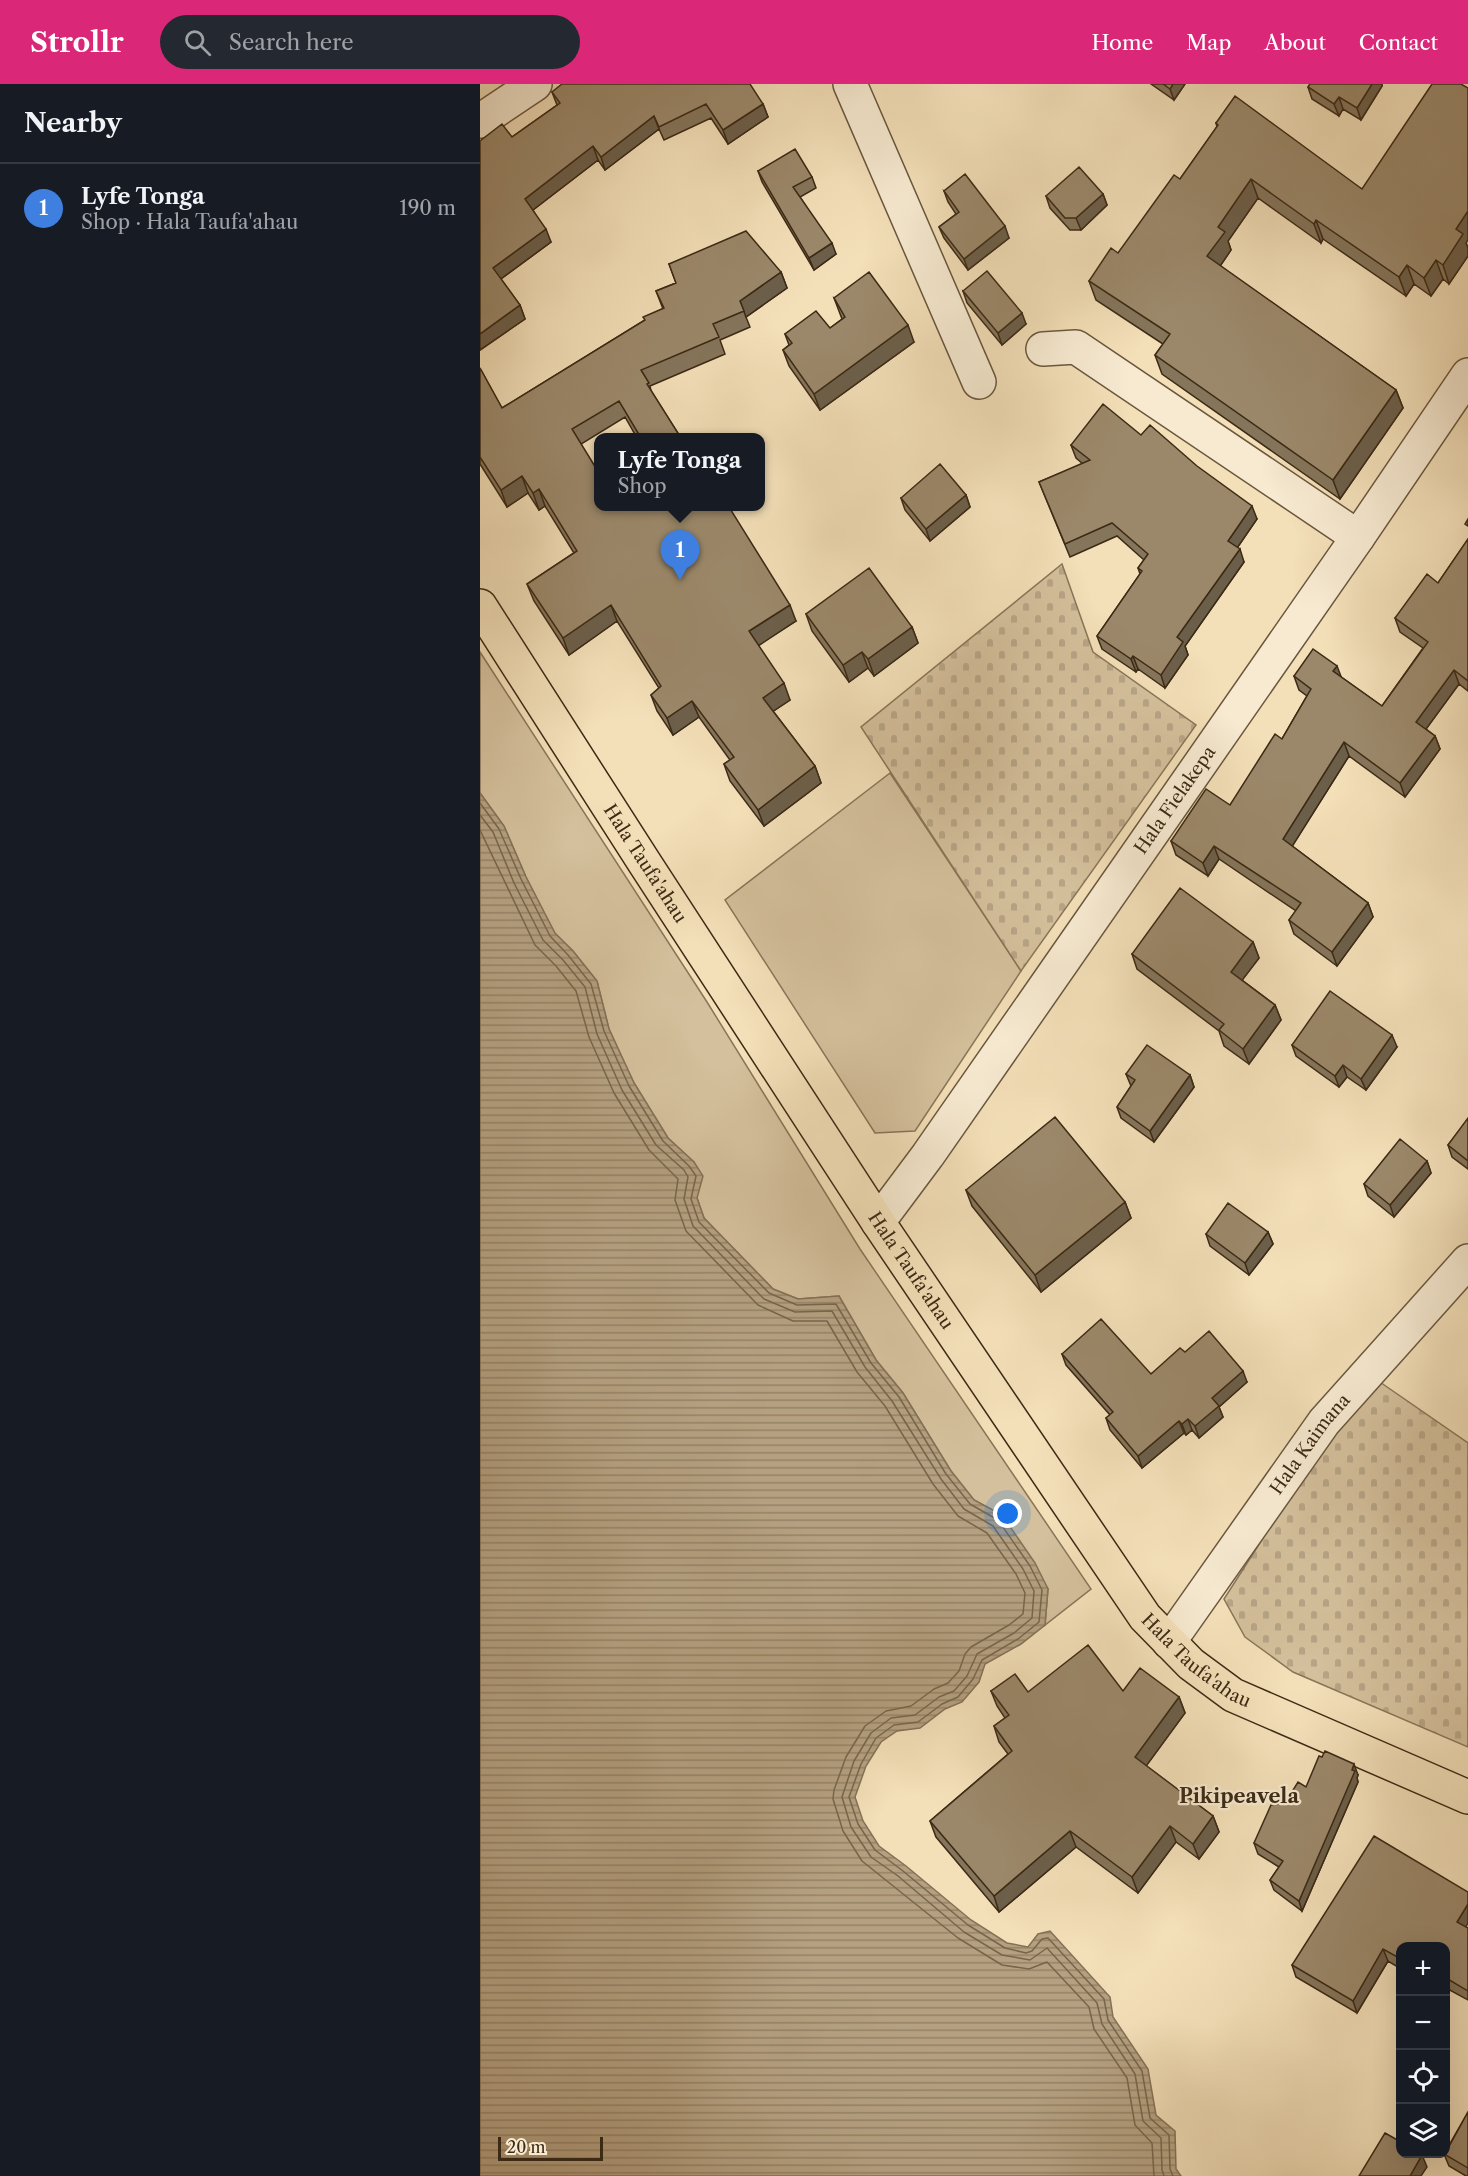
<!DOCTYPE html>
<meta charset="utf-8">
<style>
body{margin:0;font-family:"Libre Caslon Text",serif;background:#242831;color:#f1f3f6}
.controls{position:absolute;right:18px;bottom:18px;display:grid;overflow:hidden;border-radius:12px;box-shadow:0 6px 24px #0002}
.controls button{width:54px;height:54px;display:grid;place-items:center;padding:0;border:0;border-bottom:2px solid #363941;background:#171b24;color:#f1f3f6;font:30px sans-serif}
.scale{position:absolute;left:18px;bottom:15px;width:105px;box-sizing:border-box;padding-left:6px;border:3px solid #3c2a15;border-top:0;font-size:16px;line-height:21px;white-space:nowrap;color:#3c2a15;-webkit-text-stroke:4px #f7ead1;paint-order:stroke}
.you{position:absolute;left:528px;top:1430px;width:21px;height:21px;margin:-15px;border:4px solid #fff;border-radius:50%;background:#1a73e8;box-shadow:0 0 0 9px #1a73e833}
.badge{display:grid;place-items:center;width:39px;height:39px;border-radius:50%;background:#db2777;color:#fff;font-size:20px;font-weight:700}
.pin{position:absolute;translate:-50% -50px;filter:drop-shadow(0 2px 3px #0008)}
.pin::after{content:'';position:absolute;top:32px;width:21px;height:18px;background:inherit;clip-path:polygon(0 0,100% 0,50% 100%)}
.popup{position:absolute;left:114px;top:349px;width:171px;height:78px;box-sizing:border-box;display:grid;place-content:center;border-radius:12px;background:#171b24;filter:drop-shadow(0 2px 4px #0005);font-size:20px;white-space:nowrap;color:#9ea1a6}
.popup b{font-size:22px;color:#f1f3f6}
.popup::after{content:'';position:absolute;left:50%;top:100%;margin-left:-12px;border:12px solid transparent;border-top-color:#171b24}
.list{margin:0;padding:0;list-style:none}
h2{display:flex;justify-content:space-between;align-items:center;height:78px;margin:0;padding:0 24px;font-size:26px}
h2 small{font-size:20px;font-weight:400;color:#9ea1a6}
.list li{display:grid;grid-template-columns:39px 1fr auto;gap:18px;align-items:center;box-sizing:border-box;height:90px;padding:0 24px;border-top:2px solid #363941}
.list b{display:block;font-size:22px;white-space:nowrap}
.list p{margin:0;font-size:20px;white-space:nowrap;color:#9ea1a6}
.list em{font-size:20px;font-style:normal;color:#9ea1a6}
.icon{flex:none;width:33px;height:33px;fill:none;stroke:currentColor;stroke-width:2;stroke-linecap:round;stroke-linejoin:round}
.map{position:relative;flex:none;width:988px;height:2092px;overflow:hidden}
header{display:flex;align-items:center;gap:36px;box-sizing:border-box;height:84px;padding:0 30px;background:#db2777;color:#fff}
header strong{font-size:28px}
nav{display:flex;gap:33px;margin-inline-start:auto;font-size:21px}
.search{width:420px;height:54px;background:#242831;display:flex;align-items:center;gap:15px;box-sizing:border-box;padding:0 21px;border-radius:33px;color:#9ea1a6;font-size:22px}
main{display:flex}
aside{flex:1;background:#171b24}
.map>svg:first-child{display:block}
.green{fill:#d4c09c;stroke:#887558;stroke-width:1.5}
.cemetery{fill:url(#cemetery-stones);stroke:#887558;stroke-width:1.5}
.water{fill:url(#water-rules);stroke:#857156;stroke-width:1.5}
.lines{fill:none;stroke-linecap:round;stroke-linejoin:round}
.shore{stroke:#78664b;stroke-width:1.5}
.minor-casing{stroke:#6a573e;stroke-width:36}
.major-casing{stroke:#3c2a15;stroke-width:36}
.minor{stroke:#f7ead1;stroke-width:33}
.major{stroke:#f3dfb8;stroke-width:33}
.wall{fill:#85755b;stroke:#3c2a15;stroke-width:1.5}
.shaded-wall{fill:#6c5f4a;stroke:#3c2a15;stroke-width:1.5}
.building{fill:#9b886a;stroke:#3c2a15;stroke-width:1.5}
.labels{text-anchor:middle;stroke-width:4.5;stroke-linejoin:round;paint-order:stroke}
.street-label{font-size:18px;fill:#3c2a15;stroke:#f7ead1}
.neighbourhood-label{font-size:20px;font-weight:bold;fill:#3c2a15;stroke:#f7ead1}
</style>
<header>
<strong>Strollr</strong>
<div class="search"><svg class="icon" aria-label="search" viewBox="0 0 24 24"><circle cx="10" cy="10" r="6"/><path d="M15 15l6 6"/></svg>Search here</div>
<nav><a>Home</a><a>Map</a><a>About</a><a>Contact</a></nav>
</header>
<main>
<aside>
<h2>Nearby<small></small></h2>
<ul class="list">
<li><span class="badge" style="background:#3f7fe0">1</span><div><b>Lyfe Tonga</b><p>Shop · Hala Taufa'ahau</p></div><em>190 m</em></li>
</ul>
</aside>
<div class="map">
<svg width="988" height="2092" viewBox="0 0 988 2092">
<defs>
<pattern id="cemetery-stones" width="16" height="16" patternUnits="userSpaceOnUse" patternTransform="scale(1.5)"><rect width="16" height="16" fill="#d4c09c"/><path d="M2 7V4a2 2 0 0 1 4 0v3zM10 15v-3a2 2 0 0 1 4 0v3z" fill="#b7a586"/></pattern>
<pattern id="water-rules" width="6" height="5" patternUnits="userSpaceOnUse" patternTransform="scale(1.5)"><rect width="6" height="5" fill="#b5a181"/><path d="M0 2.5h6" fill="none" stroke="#948368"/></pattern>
</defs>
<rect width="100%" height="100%" fill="#f3dfb8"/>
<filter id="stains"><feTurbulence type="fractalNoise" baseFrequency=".00333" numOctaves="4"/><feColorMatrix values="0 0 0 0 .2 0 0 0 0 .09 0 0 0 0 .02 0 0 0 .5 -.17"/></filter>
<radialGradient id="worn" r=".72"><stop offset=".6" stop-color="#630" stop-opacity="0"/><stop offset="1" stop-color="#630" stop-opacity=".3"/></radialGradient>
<!-- green -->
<path class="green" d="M0,568L227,918L380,1165L611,1505L565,1541L568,1505L522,1431L494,1416L471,1387L423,1309L396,1276L359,1212L318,1215L293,1205L224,1134L217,1114L214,1078L188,1054L154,999L129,945L117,897L93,867L75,850L46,793L24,742L0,709Z
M410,689L541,887L435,1047L395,1049L245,816Z"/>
<!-- cemetery -->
<path class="cemetery" d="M582,480L613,568L716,641L541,887L381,643Z
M897,1296L988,1359V1663L813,1588L765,1553L744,1515L849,1351Z"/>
<!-- water -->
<path class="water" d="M0,709L24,742L46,793L75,849L93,867L117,897L129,945L154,999L188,1054L214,1078L223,1092L217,1114L224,1134L293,1205L318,1215L359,1212L396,1276L423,1309L471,1387L494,1416L522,1431L555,1479L568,1505L565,1541L541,1560L505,1580L499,1598L482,1618L465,1625L440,1644L417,1647L401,1658L386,1682L375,1713L383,1737L399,1762L426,1782L491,1836L527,1859L548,1863L558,1850L570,1847L630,1913L633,1933L668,1985L676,2031L695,2047L696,2085L701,2092H0Z"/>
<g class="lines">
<!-- shore -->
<path class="shore" d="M0,719L19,745L41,795L70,852L88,871L111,900L124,947L149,1002L183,1057L209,1082L216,1092L211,1115L219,1138L289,1209L317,1221L356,1220L391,1279L419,1313L466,1390L490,1420L518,1436L550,1482L562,1506L559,1538L538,1555L502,1576L493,1595L478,1613L462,1620L438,1638L414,1641L396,1654L381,1680L369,1713L378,1740L395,1766L423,1787L488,1841L525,1864L546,1869L552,1867L562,1855L568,1854L624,1915L628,1936L662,1987L670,2034L689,2051L690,2085L693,2092
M0,731L13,748L34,799L63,856L83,876L105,903L117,950L142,1006L176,1061L204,1086L208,1093L204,1115L213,1142L284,1215L315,1228L352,1227L385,1283L412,1317L461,1395L484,1425L513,1442L543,1485L554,1507L552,1534L534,1549L497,1570L487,1592L474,1607L459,1613L435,1631L411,1634L391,1649L374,1677L362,1713L371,1743L391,1773L418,1792L484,1848L522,1871L550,1876L567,1864L617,1919L622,1940L655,1990L663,2037L681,2054L682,2086L684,2092
M0,746L55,861L76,882L96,907L109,953L134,1009L169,1066L198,1095L195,1116L206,1147L278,1221L313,1237H347L377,1288L405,1322L453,1400L478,1432L507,1449L536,1490L545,1509L543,1530L529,1541L491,1563L485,1570L479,1587L468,1599L454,1605L431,1622L406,1627L385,1642L366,1673L354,1706L353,1715L363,1747L382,1777L478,1854L522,1881L549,1885L567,1878L609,1923L614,1945L647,1994L655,2041L672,2059L674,2092"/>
<defs>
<g id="minor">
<path d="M370,0L499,298"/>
<path d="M0,37L55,0"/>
<path d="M563,265L596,263L878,453"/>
<path id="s1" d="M398,1138L448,1071L878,453L988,291"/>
<path id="s2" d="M689,1558L844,1338L988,1177"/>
</g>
<g id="major">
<path id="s3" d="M0,522L164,778L398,1138L665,1533L711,1580L753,1611L988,1713"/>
</g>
</defs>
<!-- minor casing -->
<use href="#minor" class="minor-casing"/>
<!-- major casing -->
<use href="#major" class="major-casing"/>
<!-- minor -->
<use href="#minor" class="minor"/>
<!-- major -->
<use href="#major" class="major"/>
</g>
<!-- wall -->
<path class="wall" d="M671,0H705L694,16Z
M830,0H902V2L881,36L863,25L859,32L832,15L828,3Z
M72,8L283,20L288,33L248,60L231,34L184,56L179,45L125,86L118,76L53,126L71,158L21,195L40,221L45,235L0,266L32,53L77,21Z
M736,39L882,105L986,159L988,164V172L969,200L963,195L951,212L934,200L926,212L843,155L841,159L778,114L748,157L751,166L740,182L916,306L923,324L860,415L682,290L675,271L683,260L616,216L609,197L638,169L700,95L737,43Z
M278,87L332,93L336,104L320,113L356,170L334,186L282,98Z
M464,107L529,154L488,186L464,154L459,143L476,130L468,118Z
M623,110L627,121L601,146H590L570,124L566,112Z
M189,180L301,188L307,204L266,233L270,243L240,256L245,270L170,302L171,307L201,354H157L145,333L101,360L119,423L316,537L278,561L310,616L293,627L335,682L341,699L284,742L250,697L244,680L250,676L219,633L193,651L177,627L171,611L179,604L137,537L89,571L54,517L47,500L94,469L65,422L59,426L48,409L27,423L0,380V284L22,324L183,225L176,207L196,199Z
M483,207L546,240L522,261L487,219Z
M354,214L434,258L340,326L309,282L303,266L309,261L305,250L350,244L362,235Z
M661,351L777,435L757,464L764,478L705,562L708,571L685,604L658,585L656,588L622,565L617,552L660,490L658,484L664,476L637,452L590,473L559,398L603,380L596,374L591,361Z
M486,411L490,423L450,457L425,426L421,414Z
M988,455V607L979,600L946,645L955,652L960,665L925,713L869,672L812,762L888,819L893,833L857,882L814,850L809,836L816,827L739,775L728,792L696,771L691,757L750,721L802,655L827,612L819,606L814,592L861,593L902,622L943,564L920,548L915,534L958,499Z
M326,530L432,543L438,559L394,592L388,584L369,598L332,547Z
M773,858L779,874L762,896L795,921L801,936L769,980L744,962L739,947L657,885L652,870Z
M812,961L917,963L886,1006L867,993L859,1003L816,972Z
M646,990L710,991L714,1003L674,1058L641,1034L637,1023L651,1002Z
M988,1035V1085L972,1073L968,1061Z
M947,1077L951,1089L914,1133L888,1112L884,1100Z
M486,1106L645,1118L651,1134L561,1208L492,1122Z
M788,1148L793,1160L769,1191L730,1162L726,1150Z
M705,1268L767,1298L739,1323L743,1333L719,1354L712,1346L706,1351L704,1349L662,1384L630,1346L626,1334L630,1331L586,1281L582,1270L671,1290Z
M511,1607L548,1608L643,1607L699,1613L705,1629L666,1682L733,1732L739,1748L719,1775L696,1758L658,1809L596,1763L519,1828L456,1753L450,1737L528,1670L519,1658L514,1642L525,1634L517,1622Z
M878,1691L877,1694L878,1698L822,1827L794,1806L790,1796L799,1783L778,1770L774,1759L805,1719Z
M986,1843L988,1844V1916L966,1904V1863H921V1885L908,1877L877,1929L816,1893L812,1881Z
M988,2028V2092H986L969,2082L964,2070Z"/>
<!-- shaded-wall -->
<path class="shaded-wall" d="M693,0H705L694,16L690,5Z
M892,0H902V2L881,36L877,24Z
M859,13L863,25L859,32L854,20Z
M283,20L288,33L248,60L243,46Z
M174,32L179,45L125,86L121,73Z
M113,62L118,76L49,129L45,115Z
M771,95L778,114L748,157L751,166L734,191L727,172L738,143Z
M623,110L627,121L601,146L596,134Z
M988,127V156L986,159L988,164V172L969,200L963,181L976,145Z
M836,136L843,155L841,159L834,140Z
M525,142L529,154L488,186L484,175Z
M66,145L71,158L18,197L13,184Z
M352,159L356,170L334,186L329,174Z
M956,176L963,195L951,212L944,194Z
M927,181L934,200L926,212L919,193Z
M301,188L307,204L266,233L260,217Z
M40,221L45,235L0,266V250Z
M542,229L546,240L522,261L518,249Z
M428,241L434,258L340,326L334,310Z
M916,306L923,324L860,415L853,396Z
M42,392L48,409L27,423L21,406Z
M59,405L65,422L59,426L53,409Z
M486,411L490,423L450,457L446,445Z
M772,422L777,435L753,470L748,457Z
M760,465L764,478L705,562L708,571L685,604L681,591L697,553Z
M131,521L137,537L89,571L83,554Z
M310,521L316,537L275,564L269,547Z
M432,543L438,559L394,592L388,575Z
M382,568L388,584L369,598L363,581Z
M653,572L658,585L656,588L651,575Z
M857,582L862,595L853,587Z
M974,586L979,600L941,652L936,638Z
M304,599L310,616L289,630L283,614Z
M212,617L219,633L193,651L187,634Z
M955,652L960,665L925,713L920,699Z
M864,658L869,672L808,769L803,755Z
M335,682L341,699L284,742L278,726Z
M734,762L739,775L728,792L723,779Z
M888,819L893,833L857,882L852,868Z
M773,858L779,874L757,903L751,888Z
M795,921L801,936L769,980L763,965Z
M912,951L917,963L886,1006L881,995Z
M863,981L867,993L859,1003L855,992Z
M710,991L714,1003L674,1058L670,1047Z
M947,1077L951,1089L914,1133L910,1121Z
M645,1118L651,1134L561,1208L555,1191Z
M788,1148L793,1160L769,1191L765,1179Z
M763,1287L767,1298L739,1323L743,1333L719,1354L715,1342L732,1314Z
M708,1335L712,1346L706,1351L702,1340Z
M699,1337L704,1349L662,1384L658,1372Z
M699,1613L705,1629L661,1689L655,1673Z
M874,1680L878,1691L877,1694L878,1698L822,1827L819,1817Z
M733,1732L739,1748L719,1775L713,1760Z
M690,1742L696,1758L658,1809L652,1793Z
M590,1747L596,1763L519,1828L514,1812Z
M988,1820V1839L982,1850L977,1838Z
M903,1865L908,1877L877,1929L873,1917Z
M942,2071L947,2083L941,2092H930Z"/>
<!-- building -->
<path class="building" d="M82,0H270L283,20L243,46L226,20L179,43L174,32L121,73L113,62L45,115L66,145L13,184L40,221L0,250V57L22,40L32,53L80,19L72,8Z
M683,0H693L690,5Z
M830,0H892L877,24L859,13L854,20L828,3Z
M952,0H981L988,4V127L976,145L983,150L963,181L956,176L944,194L927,181L919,193L836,136L834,140L771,95L738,143L745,148L727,172L916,306L853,396L675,271L690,250L609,197L631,164L638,169L694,91L700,95L738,41L736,39L755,12L882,105Z
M315,65L332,93L313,103L352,159L329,174L278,87Z
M599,83L623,110L596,134H585L566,112Z
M485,90L525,142L484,175L459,143L479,128L464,107Z
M266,147L301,188L260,217L264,227L233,240L239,253L161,286L169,299L167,300L201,354H161L139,317L92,345L119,389V423H249L310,521L269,547L304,599L283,614L335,682L278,726L244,680L254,673L212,617L187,634L171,611L181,602L131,521L83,554L47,500L97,467L59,405L53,409L42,392L21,406L0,373V284L22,324L165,236L163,233L184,224L176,207L196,199L189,180Z
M507,187L542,229L518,249L483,207Z
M389,188L428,241L334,310L303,266L312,259L305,250L336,227L350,244L365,233L354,214Z
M623,320L661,351L670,341L717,382L772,422L748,457L760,465L697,553L703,558L681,591L653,572L651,575L617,552L662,487L658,484L668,470L632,439L585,460L559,398L610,376L591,361Z
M460,380L486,411L446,445L421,414Z
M988,435V442L985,440Z
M988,455V597L974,586L936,638L955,652L920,699L864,658L803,755L888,819L852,868L809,836L821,819L734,762L723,779L691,757L726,705L750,721L795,650L802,655L831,605L814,592L833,565L857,582L853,587L902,622L948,558L915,534L947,490L958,499Z
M389,484L432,543L388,575L382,568L363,581L326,530Z
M700,804L773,858L751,888L795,921L763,965L739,946L744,940L652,870Z
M850,907L912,951L881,995L863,981L855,992L812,961Z
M667,961L710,991L670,1047L637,1023L655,996L646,990Z
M575,1033L645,1118L555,1191L486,1106Z
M988,1034V1077L968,1061Z
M920,1055L947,1077L910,1121L884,1100Z
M748,1119L788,1148L765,1179L726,1150Z
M621,1235L671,1290L700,1264L705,1268L729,1247L763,1287L732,1314L739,1322L715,1342L708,1335L702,1340L699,1337L658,1372L626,1334L633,1328L582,1270Z
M608,1561L643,1607L660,1584L699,1613L655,1673L733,1732L713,1760L690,1742L652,1793L590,1747L514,1812L450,1737L532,1667L514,1642L529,1631L511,1607L535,1590L548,1608Z
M845,1667L874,1680L872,1686L875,1687L819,1817L790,1796L803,1777L774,1759L791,1721L805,1719L818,1698L826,1703L839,1672L842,1673Z
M894,1752L988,1808V1820L977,1838L988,1844V1907L966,1894V1863H921V1875L903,1865L873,1917L812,1881Z
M988,2028V2084L964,2070H966V2068Z
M905,2049L921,2058V2070H940L942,2071L930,2092H879Z"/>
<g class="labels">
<!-- street labels -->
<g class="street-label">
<text dy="6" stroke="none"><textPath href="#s1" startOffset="516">Hala Fielakepa</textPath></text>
<text dy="6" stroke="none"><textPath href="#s3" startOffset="306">Hala Taufa'ahau</textPath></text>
<text dy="6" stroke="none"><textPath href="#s3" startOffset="792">Hala Taufa'ahau</textPath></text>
<text dy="6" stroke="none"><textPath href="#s2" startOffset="243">Hala Kaimana</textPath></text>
<text dy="6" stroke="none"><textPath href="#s3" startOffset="1278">Hala Taufa'ahau</textPath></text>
</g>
<!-- neighbourhood labels -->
<g class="neighbourhood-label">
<text x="759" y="1719">Pikipeavela</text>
</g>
</g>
<rect width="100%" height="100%" filter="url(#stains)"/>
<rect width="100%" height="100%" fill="url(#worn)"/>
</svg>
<div class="controls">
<button>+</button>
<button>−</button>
<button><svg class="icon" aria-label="locate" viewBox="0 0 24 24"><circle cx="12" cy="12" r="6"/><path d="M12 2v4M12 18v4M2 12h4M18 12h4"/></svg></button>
<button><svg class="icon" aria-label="layers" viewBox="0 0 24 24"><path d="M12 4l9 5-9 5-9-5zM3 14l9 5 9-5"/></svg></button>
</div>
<div class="scale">20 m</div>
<div class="you"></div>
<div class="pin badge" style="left:200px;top:496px;background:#3f7fe0">1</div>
<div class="popup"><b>Lyfe Tonga</b>Shop</div>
</div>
</main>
